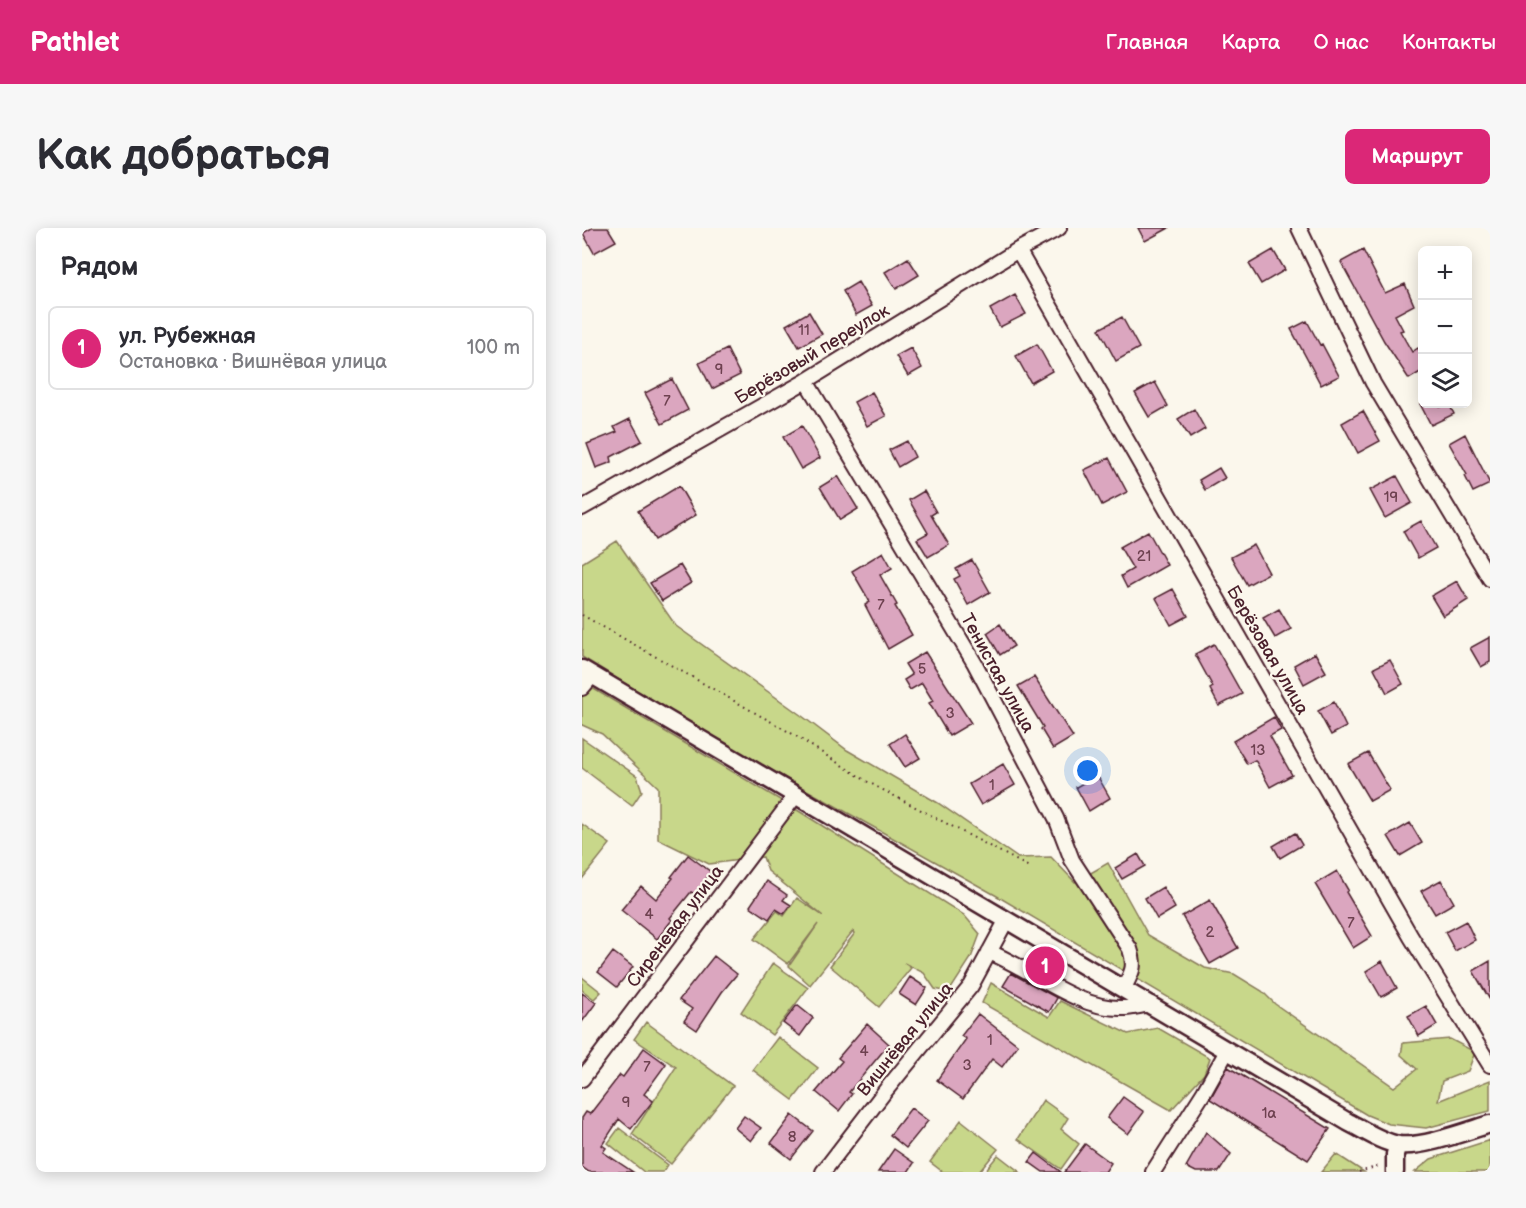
<!DOCTYPE html>
<html lang="ru">
<meta charset="utf-8">
<style>
body{margin:0;font-family:"Balsamiq Sans",sans-serif;background:#f7f7f7;color:#2b2b33}
.controls{position:absolute;right:18px;top:18px;display:grid;overflow:hidden;border-radius:9px;box-shadow:0 3px 15px #0003}
.controls button{width:54px;height:54px;display:grid;place-items:center;padding:0;border:0;border-bottom:2px solid #e1e1e2;background:#fff;color:#2b2b33;font:30px sans-serif}
.you{position:absolute;left:506px;top:543px;width:21px;height:21px;margin:-15px;border:4px solid #fff;border-radius:50%;background:#1a73e8;box-shadow:0 0 0 9px #1a73e833}
.badge{display:grid;place-items:center;width:39px;height:39px;border-radius:50%;background:#db2777;color:#fff;font-size:20px;font-weight:700}
.pin{position:absolute;translate:-50% -50%;border:3px solid #fff;box-shadow:0 2px 6px #0006}
.list{margin:0;padding:0;list-style:none}
h2{display:flex;justify-content:space-between;align-items:center;height:78px;margin:0;padding:0 24px;font-size:26px}
h2 small{font-size:20px;font-weight:400;color:#7c7c81}
.list li{display:grid;grid-template-columns:39px 1fr auto;gap:18px;align-items:center;box-sizing:border-box;height:84px;margin:0 12px 12px;padding:0 12px;border:2px solid #e1e1e2;border-radius:9px}
.list b{display:block;font-size:22px;white-space:nowrap}
.list p{margin:0;font-size:20px;white-space:nowrap;color:#7c7c81}
.list em{font-size:20px;font-style:normal;color:#7c7c81}
.icon{flex:none;width:33px;height:33px;fill:none;stroke:currentColor;stroke-width:2;stroke-linecap:round;stroke-linejoin:round}
.map{position:relative;flex:none;width:908px;height:944px;overflow:hidden;border-radius:9px}
header{display:flex;align-items:center;gap:36px;box-sizing:border-box;height:84px;padding:0 30px;background:#db2777;color:#fff}
header strong{font-size:28px}
nav{display:flex;gap:33px;margin-inline-start:auto;font-size:21px}
.intro{display:flex;align-items:center;justify-content:space-between;box-sizing:border-box;height:144px;padding:0 36px}
h1{margin:0;font-size:42px}
.button{padding:15px 27px;border-radius:9px;background:#db2777;color:#fff;font-size:21px;font-weight:700}
main{display:flex;gap:36px;padding:0 36px}
aside{flex:1;background:#fff;border-radius:9px;box-shadow:0 3px 15px #0003}
.map>svg:first-child{display:block}
.green{fill:#c8d78a;stroke:#897b5a;stroke-width:1.5}
.building{fill:#dba6bf;stroke:#4a1f2b;stroke-width:1.5}
.lines{fill:none;stroke-linecap:round;stroke-linejoin:round}
.minor-casing{stroke:#4a1f2b;stroke-width:18}
.tertiary-casing{stroke:#4a1f2b;stroke-width:21}
.path{stroke:#4a1f2b;stroke-width:2;stroke-dasharray:1.5 4.5;stroke-linecap:butt}
.minor{stroke:#fbf7ec;stroke-width:14}
.tertiary{stroke:#fbf7ec;stroke-width:16}
.labels{text-anchor:middle;stroke-width:4.5;stroke-linejoin:round;paint-order:stroke}
.number-label{font-size:15px;fill:#6e4150}
.street-label{font-size:18px;fill:#4a1f2b;stroke:#fbf7ec}
</style>
<header>
<strong>Pathlet</strong>
<nav><a>Главная</a><a>Карта</a><a>О нас</a><a>Контакты</a></nav>
</header>
<div class="intro"><h1>Как добраться</h1><a class="button">Маршрут</a></div>
<main>
<aside>
<h2>Рядом<small></small></h2>
<ul class="list">
<li><span class="badge">1</span><div><b>ул. Рубежная</b><p>Остановка · Вишнёвая улица</p></div><em>100 m</em></li>
</ul>
</aside>
<div class="map">
<svg width="908" height="944" viewBox="0 0 908 944">
<rect width="100%" height="100%" fill="#fbf7ec"/>
<filter id="ink" filterUnits="userSpaceOnUse"><feTurbulence type="fractalNoise" baseFrequency=".0167" numOctaves="2"/><feDisplacementMap in="SourceGraphic" scale="12" xChannelSelector="R" yChannelSelector="G"/><feConvolveMatrix kernelMatrix="1 2 1 2 8 2 1 2 1" color-interpolation-filters="sRGB"/></filter>
<g filter="url(#ink)">
<!-- green -->
<path class="green" d="M35,313L94,398L220,488L265,522L356,575L436,630L469,629L493,654L526,635L566,707L623,740L652,746L680,763L693,776L812,859L835,841L819,827L821,815L868,811L893,824L886,843L860,853L856,873L908,852V883L844,900L807,896L785,887L415,668L137,513L0,429V335Z
M0,454L220,585L382,687L398,706L389,730L367,764L353,761L342,745L322,735L329,740L297,779L248,738L273,705L271,703L228,757L207,738L236,696L206,736L172,711L195,683L202,688L215,670L241,688L186,643L181,629L127,636L76,611V559L20,506L0,497Z
M0,510L55,548L60,563L50,578L0,540Z
M0,596L28,616L0,651Z
M191,735L226,760L190,807L159,784Z
M0,749L19,764L12,771L0,762Z
M409,755L467,789L478,773L546,806L576,800L628,830L622,846L589,882L400,775Z
M64,794L151,858L89,936L50,906L94,839L52,811Z
M196,809L236,840L211,872L171,842Z
M461,872L486,890L479,901L497,916L479,941L436,911Z
M379,892L416,921L397,944H361L348,934Z
M37,900L86,937L81,944H62L26,915Z
M908,912V944H833L849,931Z
M754,926L782,944H739Z
M416,927L438,944H402Z"/>
<!-- building -->
<path class="building" d="M10,0H26L34,13L12,25L1,5Z
M556,0H587L563,13Z
M691,22L703,42L679,56L667,36Z
M781,22L803,65L823,56L832,77L813,87L821,102L818,103L830,124L836,120L840,126V143L827,151L802,113L759,34Z
M326,30L337,47L314,61L303,44Z
M276,54L290,78L274,87L261,63Z
M433,67L444,86L418,99L408,81Z
M227,84L240,106L217,119L204,97Z
M540,89L557,120L534,133L517,101Z
M725,93L738,117L740,116L757,148L739,157L709,101Z
M455,116L470,143L449,155L434,128Z
M329,120L340,140L326,148L314,128Z
M145,121L158,147L130,161L117,135Z
M90,151L106,182L80,196L63,165Z
M573,154L586,178L567,189L553,165Z
M290,164L304,188L285,198L272,174Z
M838,176H856L858,179L867,176L872,186L849,197Z
M612,181L623,201L608,210L596,191Z
M781,183L798,213L776,225L760,195Z
M48,191L60,213L29,229L30,234L14,240L5,216L35,204L32,199Z
M220,198L238,230L219,241L201,209Z
M883,206L908,256L891,264L883,248L885,247L867,215Z
M325,213L333,229L316,239L307,222Z
M527,230L545,264L520,277L502,242Z
M637,240L643,250L623,262L617,252Z
M256,248L276,281L258,292L238,259Z
M815,248L830,275L803,290L788,262Z
M97,258L114,287L73,312L56,283Z
M342,263L354,284L349,287L367,317L346,329L335,311L346,305L327,272Z
M839,293L854,320L836,330L821,303Z
M566,303L585,337L545,360L539,348L551,341L538,319Z
M672,317L687,345L665,357L649,329Z
M301,324L310,340L298,347L315,377L313,378L330,407L306,421L283,377L288,374L270,343Z
M390,332L408,364L386,377L372,351L378,348L374,341Z
M98,337L109,355L80,373L68,355Z
M875,353L886,372L861,388L849,368Z
M591,361L606,388L589,397L574,370Z
M697,381L709,401L693,410L681,390Z
M418,396L432,418L418,427L405,405Z
M908,409V434L899,439L888,420Z
M632,416L660,466L637,478L628,461L631,459L613,426Z
M343,424L389,495L367,508L347,475L351,473L340,455L328,462L322,452L330,447L323,436Z
M733,425L744,444L722,456L712,437Z
M808,432L821,456L805,465L792,440Z
M452,449L491,509L471,521L459,501L461,499L436,458Z
M752,474L764,499L749,507L736,483Z
M692,489L699,502L688,508L710,547L688,559L673,532L665,536L651,513Z
M323,506L338,530L323,539L308,516Z
M786,525L808,562L788,573L766,536Z
M421,536L433,557L399,577L387,556Z
M515,547L528,570L507,583L494,559Z
M828,595L840,615L818,628L806,608Z
M713,605L720,617L698,630L691,618Z
M556,626L563,638L540,651L533,640Z
M106,627L129,644L113,666L109,664L88,690L90,692L75,711L39,682L59,658L74,671L91,650L89,649Z
M755,643L766,662L764,664L790,708L771,720L733,656Z
M859,652L872,675L853,686L839,663Z
M185,653L205,667L201,672L209,677L202,686L194,681L187,691L168,678Z
M581,659L593,680L575,691L563,670Z
M628,672L656,720L628,736L600,688Z
M884,693L893,712L873,723L863,704Z
M31,724L51,739L35,759L16,744Z
M132,728L155,746L140,764L115,802L102,793L110,781L97,772Z
M800,733L815,760L799,769L784,743Z
M908,733V772L891,743Z
M429,745L475,770L467,784L421,758Z
M328,749L345,760L334,777L317,766Z
M0,765L14,775L0,794Z
M215,777L231,790L218,808L201,795Z
M844,778L855,797L837,808L826,788Z
M396,786L436,817L420,839L410,831L381,871L355,852L384,811L379,808Z
M285,796L307,816L267,864L270,866L257,883L234,864L260,833L256,830Z
M62,820L84,836L62,866L71,873L49,901L37,891L20,917L24,920L21,924L51,944H7L0,939V890L4,884L8,886L38,847L41,849Z
M646,839L748,901L726,932L628,871Z
M541,869L562,884L546,906L525,890Z
M329,880L346,893L324,920L308,907Z
M210,887L231,903L209,931L189,915Z
M162,888L179,900L169,913L153,900Z
M624,904L649,926L637,944H614L604,939Z
M503,916L529,935L523,944H482Z
M312,921L332,935L326,944H296Z
M454,925L479,944H461L447,934Z"/>
<g class="lines">
<defs>
<path id="minor" d="M717,0L791,155L908,351
M436,22L829,709L908,837
M224,153L393,436L474,590L490,632L548,721C554,739 550,744 542,760
M0,280L224,153L436,22L477,0
M0,460L11,447
M407,724C448,740 496,782 541,780C550,780 560,777 569,776
M0,851L214,567
M241,944L304,862L389,758L424,693
M571,944L622,864L645,823"/>
<path id="tertiary" d="M0,441L766,894C782,902 799,914 817,917C840,920 885,903 908,896
M813,944V926L816,917"/>
</defs>
<!-- minor casing -->
<use href="#minor" class="minor-casing"/>
<!-- tertiary casing -->
<use href="#tertiary" class="tertiary-casing"/>
<!-- path -->
<path class="path" d="M0,387L209,505L286,554L447,639
M777,944L797,938"/>
<!-- minor -->
<use href="#minor" class="minor"/>
<!-- tertiary -->
<use href="#tertiary" class="tertiary"/>
</g>
</g>
<g class="labels">
<!-- number labels -->
<g class="number-label">
<text x="222" y="107">11</text>
<text x="137" y="146">9</text>
<text x="85" y="178">7</text>
<text x="809" y="274">19</text>
<text x="562" y="333">21</text>
<text x="299" y="382">7</text>
<text x="340" y="446">5</text>
<text x="368" y="490">3</text>
<text x="676" y="527">13</text>
<text x="410" y="562">1</text>
<text x="67" y="691">4</text>
<text x="769" y="700">7</text>
<text x="628" y="709">2</text>
<text x="408" y="817">1</text>
<text x="282" y="828">4</text>
<text x="385" y="842">3</text>
<text x="65" y="844">7</text>
<text x="44" y="879">9</text>
<text x="687" y="890">1а</text>
<text x="210" y="914">8</text>
</g>
<!-- street labels -->
<g class="street-label">
<text transform="translate(230 126) rotate(-31)" y="6">Берёзовый переулок</text>
<text transform="translate(686 422) rotate(60)" y="6">Берёзовая улица</text>
<text transform="translate(416 445) rotate(61)" y="6">Тенистая улица</text>
<text transform="translate(93 698) rotate(-53)" y="6">Сиреневая улица</text>
<text transform="translate(323 811) rotate(-51)" y="6">Вишнёвая улица</text>
</g>
</g>
</svg>
<div class="controls">
<button>+</button>
<button>−</button>
<button><svg class="icon" aria-label="layers" viewBox="0 0 24 24"><path d="M12 4l9 5-9 5-9-5zM3 14l9 5 9-5"/></svg></button>
</div>
<div class="you"></div>
<div class="pin badge" style="left:463px;top:738px">1</div>
</div>
</main>
